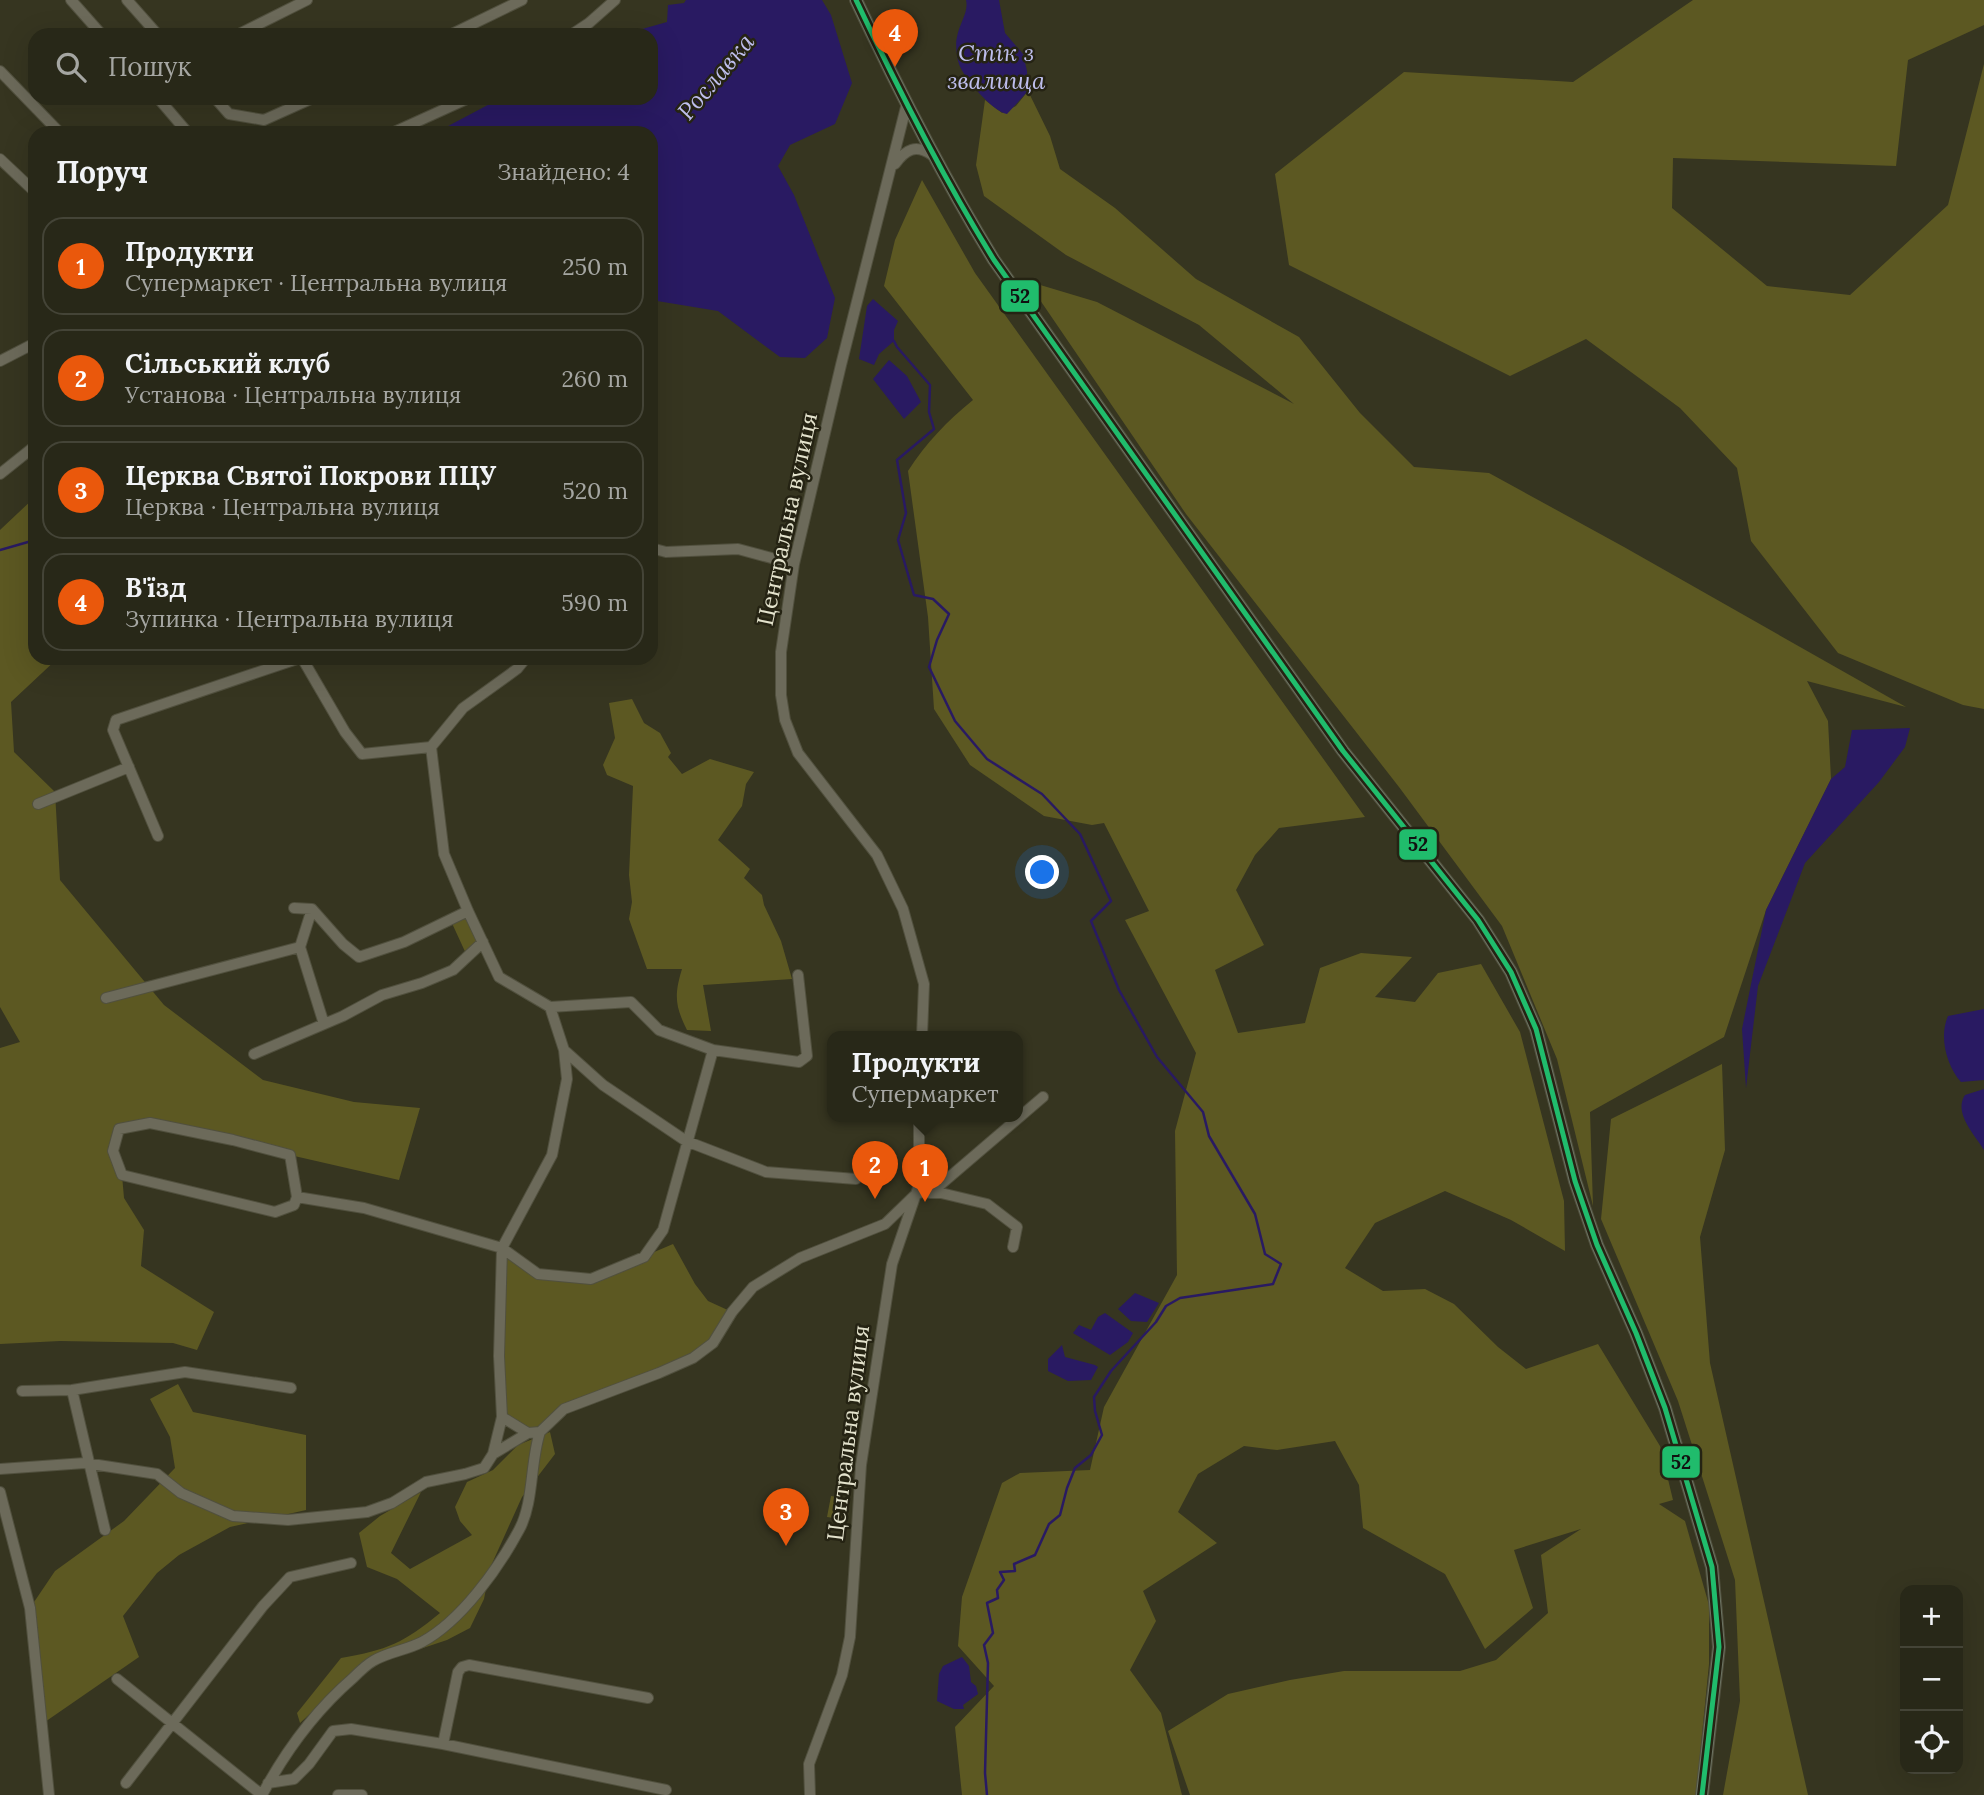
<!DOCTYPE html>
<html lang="uk">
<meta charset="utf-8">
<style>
body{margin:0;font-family:Lora,serif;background:#343425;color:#f1f3f6}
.controls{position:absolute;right:21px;bottom:21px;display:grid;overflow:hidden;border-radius:14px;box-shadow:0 7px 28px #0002}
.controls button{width:63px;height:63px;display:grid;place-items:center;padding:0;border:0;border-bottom:2px solid #444437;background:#282818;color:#f1f3f6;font:35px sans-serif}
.you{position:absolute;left:1043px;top:873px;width:24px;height:24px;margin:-18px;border:5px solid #fff;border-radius:50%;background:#1a73e8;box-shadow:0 0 0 10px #1a73e833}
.badge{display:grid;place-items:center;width:46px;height:46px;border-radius:50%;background:#ea580c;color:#fff;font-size:23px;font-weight:700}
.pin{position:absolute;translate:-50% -58px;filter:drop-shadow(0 2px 4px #0008)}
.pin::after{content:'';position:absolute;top:37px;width:24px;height:21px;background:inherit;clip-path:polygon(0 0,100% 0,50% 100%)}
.popup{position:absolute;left:827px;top:1031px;width:196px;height:91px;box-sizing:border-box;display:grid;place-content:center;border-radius:14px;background:#282818;filter:drop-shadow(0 2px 5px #0005);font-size:23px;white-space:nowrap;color:#a5a6a2}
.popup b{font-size:26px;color:#f1f3f6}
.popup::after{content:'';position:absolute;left:50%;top:100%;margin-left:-14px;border:14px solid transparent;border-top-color:#282818}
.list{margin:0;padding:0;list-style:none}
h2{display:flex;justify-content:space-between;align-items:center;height:91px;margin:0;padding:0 28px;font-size:30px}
h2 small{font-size:23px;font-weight:400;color:#a5a6a2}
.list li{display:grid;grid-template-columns:46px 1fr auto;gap:21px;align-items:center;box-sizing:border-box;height:98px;margin:0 14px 14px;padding:0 14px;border:2px solid #444437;border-radius:21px}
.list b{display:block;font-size:26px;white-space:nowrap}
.list p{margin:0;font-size:23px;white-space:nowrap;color:#a5a6a2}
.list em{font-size:23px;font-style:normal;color:#a5a6a2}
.icon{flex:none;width:38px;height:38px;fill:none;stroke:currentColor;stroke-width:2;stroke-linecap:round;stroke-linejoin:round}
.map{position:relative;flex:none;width:1984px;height:1795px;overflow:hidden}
.search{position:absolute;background:#282818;box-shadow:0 7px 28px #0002;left:28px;top:28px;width:630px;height:77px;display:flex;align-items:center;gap:18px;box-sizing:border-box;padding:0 24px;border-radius:21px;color:#a5a6a2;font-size:26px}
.panel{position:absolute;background:#282818;box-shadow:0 7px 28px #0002;left:28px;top:126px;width:630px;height:539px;border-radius:21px}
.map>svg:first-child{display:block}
.green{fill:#5c5822}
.water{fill:#291a62}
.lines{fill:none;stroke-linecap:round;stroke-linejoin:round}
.stream{stroke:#291a62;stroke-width:2.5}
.minor-casing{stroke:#51503e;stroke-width:12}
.major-casing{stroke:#51503e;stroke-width:14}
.minor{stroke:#6c6a5a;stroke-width:10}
.major{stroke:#6c7362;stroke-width:12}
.bus-1-casing{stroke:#252313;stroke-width:10}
.bus-1{stroke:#20bc6c;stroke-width:5}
.labels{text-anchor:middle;stroke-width:5;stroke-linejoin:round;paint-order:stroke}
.street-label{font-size:23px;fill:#e4e3cd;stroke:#252313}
.water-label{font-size:24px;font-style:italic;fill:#bebeed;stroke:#252313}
.line-badge{stroke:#252313;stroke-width:2.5}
.pale-badge-label{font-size:19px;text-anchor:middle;font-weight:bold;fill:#111}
</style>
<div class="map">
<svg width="1984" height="1795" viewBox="0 0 1984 1795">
<rect width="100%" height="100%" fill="#363520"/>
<!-- green -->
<path class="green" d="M1693,0H1984V25L1908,60L1896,166L1673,158L1672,208L1767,286L1850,295L1948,205L1984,64V709L1963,705L1838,653L1751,541L1737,468L1680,408L1586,339L1510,376L1289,265L1275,174L1404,72L1573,82Z
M1028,91L1050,136L1060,169L1115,208L1196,279L1299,337L1360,413L1414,467L1489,473L1624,547L1906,707L1807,681L1828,721L1831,779L1766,910L1724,1037L1590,1112L1593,1206L1557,1059L1502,926L1399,787L1186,514L1027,281L1097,302L1294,404L1199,325L1066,255L984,196L976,165L985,100L1002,113L1016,106Z
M922,180L975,273L1365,817L1279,828L1255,855L1236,890L1264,945L1215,970L1238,1033L1305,1023L1320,968L1361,953L1412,957L1375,997L1415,1002L1438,973L1481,964L1520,1032L1564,1201L1565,1251L1511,1220L1445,1191L1375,1223L1345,1268L1383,1291L1425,1289L1454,1304L1498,1347L1526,1369L1598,1344L1660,1446L1673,1500L1659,1504L1685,1521L1709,1605V1664L1696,1795H1190L1168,1731L1228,1694L1290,1680L1344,1671H1460L1496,1660L1548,1613L1541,1555L1581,1529L1514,1550L1533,1608L1485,1649L1445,1574L1363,1528L1359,1485L1335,1441L1277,1450L1244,1446L1198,1474L1178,1512L1217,1543L1143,1591L1156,1621L1130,1670L1161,1713L1182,1795H962L955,1727L994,1686L958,1646L962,1597L1002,1483L1020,1473L1090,1470L1104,1407L1177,1275L1175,1131L1196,1053L1125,920L1149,911L1104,823L1092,825L1044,816L970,765L934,709L928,617L908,471C926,443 947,421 973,400L884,286L895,240Z
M35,497V658H58L11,702L14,752L55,792L60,880L164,1005L263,1080L354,1102L420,1108L399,1180L150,1123L119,1129L113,1151L122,1175L124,1198L144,1230L141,1266L214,1312L197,1350L173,1343L60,1341L0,1344V1048L20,1042L0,1007V530Z
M632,699L644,723L660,733L671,753L668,757L682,774L710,759L754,772L746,784L742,806L718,840L750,869L744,878L762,895L764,905L781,941L792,979L703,985L711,1031L687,1030C675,1006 674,995 682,969H647L629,919L632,902L629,875L633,786L607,775L603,765L615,738L609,703Z
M468,911L483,942L468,958L450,919Z
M1722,1064L1725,1150L1700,1237L1710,1363L1808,1795H1723L1740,1701L1735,1580L1678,1401L1601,1219L1611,1119Z
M673,1244L695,1284L708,1301L732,1312L713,1343L693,1358L565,1409L540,1432L502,1417V1248L538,1274L591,1279Z
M178,1384L193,1412L306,1435V1510L230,1527L179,1555L157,1573L123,1616L139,1657L42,1724L30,1608L55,1571L124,1521L175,1468L170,1437L150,1399Z
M550,1432L555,1454L522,1497L490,1568L484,1599L470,1628L447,1640L357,1670L300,1723L297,1713L341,1658C387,1650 404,1643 440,1613L397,1579L367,1567L359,1533L380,1516L421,1492L391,1553L410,1569L472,1535L460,1521L455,1507L467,1482L493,1470L518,1445Z
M831,1496L844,1498L841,1519L827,1517Z"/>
<!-- water -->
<path class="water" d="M686,0H822L831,15L852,83L835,124L790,145L778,166L794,195L835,298L827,338L805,358L780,357L718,311L651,300V133H435L501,98H651V35H621L667,22L668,5L684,3Z
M966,0H999L1005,33L1023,54L1027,71L1028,91L1007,114C993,112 963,77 959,64C957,57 955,44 957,37C959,24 969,12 966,0Z
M873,299L898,321L894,330V341L879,354L874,365L859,359L867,306Z
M889,360L907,376L921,402L904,419L873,379Z
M1910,728L1905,747L1879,782L1805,863L1758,986L1746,1088L1742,1029L1766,910L1831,779L1845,767L1852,730Z
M1984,1009V1080L1961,1082C1946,1065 1939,1036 1948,1016Z
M1984,1089V1150C1975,1135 1953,1113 1965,1095Z
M1135,1293L1159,1303L1147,1322L1131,1321L1118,1309Z
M1105,1313L1133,1333L1128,1342L1110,1355L1073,1333L1079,1325L1091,1330L1098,1317Z
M1062,1345L1065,1357L1095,1365L1098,1367L1091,1380L1068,1381L1048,1371V1359Z
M962,1657L969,1666L971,1682L976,1686L978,1694L963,1705L964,1709H954L937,1701L939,1674L943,1666Z"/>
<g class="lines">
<!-- stream -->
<path class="stream" d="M894,341L897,347L930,385L929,412L934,429L897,460L906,513L898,540L914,595L933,599L949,614L937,640L929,667L955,721L987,759L1042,794L1080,834L1111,901L1091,921L1119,990L1157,1057L1203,1112L1209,1136L1255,1214L1265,1254L1281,1264L1273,1284L1180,1298L1166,1306L1156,1322L1111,1371L1094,1397L1095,1411L1102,1435L1091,1455L1075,1468L1067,1488L1060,1515L1049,1524L1035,1555L1014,1564L1015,1571L1000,1572L1004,1580L997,1590L998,1598L987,1603L993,1633L984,1645L988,1663L985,1773L987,1795
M0,550L35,540"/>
<defs>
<path id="minor" d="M71,0L102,35
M127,0L158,35
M237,35L307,0
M450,35L522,0
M571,35L589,23L615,0
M0,71L60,133
M158,98L188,133
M215,98L229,114L264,120L313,98
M906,107L841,365L794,564L781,652V695L785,720L798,753L877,855L903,909L924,984L922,1036
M392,133L469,98
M0,159L35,192
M895,164C906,149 916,144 932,155
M0,361L35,343
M0,474L35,446
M651,548L666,552L738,549L794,564
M302,658L345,732L362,754L431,747
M38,804L129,767
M158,836L113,730L116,720L300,658
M294,908L312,909L343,944L359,957L404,942L468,911
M300,947L324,1024
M106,998L300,947L312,909
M550,1007L631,1002L659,1030L713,1050L799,1062L807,1056L798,975
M564,1050L603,1085L686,1141L766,1172L856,1179
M254,1054L343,1016L382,995L422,983L453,970L483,942
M930,1193H941L987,1204L1017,1227L1013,1247
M297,1197L294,1205L275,1212L122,1175L113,1151L119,1129L150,1123L233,1140L290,1155L297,1197L364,1208L502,1248L538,1274L591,1279L644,1257L663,1230L713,1050
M72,1390L185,1372L291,1388
M22,1391L72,1390L105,1530
M502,1417L528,1433L540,1432L564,1409L659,1373L693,1358L713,1343L732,1312L753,1287L800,1258L885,1224L916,1194L939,1186L1043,1097
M493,1454L502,1417L499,1356L502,1248L552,1155L567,1079L564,1050L550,1007L499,977L468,911L444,854L431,747L463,708L517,669L526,658
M0,1469L85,1463L157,1474L181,1493L233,1516L288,1520L367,1512L392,1503L426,1482L465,1474L484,1468L493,1454L528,1433
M0,1492L30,1608L49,1795
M117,1679L262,1795
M443,1744L458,1672L462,1667L469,1665L648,1698
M126,1783L263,1606L290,1577L351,1563
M268,1783L294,1779L309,1764L333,1731L351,1729L443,1744L666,1790
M262,1795C285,1752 316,1710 353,1678C359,1672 366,1665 373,1661C388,1652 407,1650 422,1642C461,1621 498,1569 519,1530C534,1503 530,1462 540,1432
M338,1795H362
M810,1795L809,1764L842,1675L850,1637L861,1465L892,1264L919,1185V1116"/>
<path id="major" d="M856,0C898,89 942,176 994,260L1343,751L1478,920L1511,972L1536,1029L1575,1181L1597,1245L1636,1333L1665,1408L1712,1567L1719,1647L1702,1795"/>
</defs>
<!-- minor casing -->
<use href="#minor" class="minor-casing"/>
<!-- major casing -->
<use href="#major" class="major-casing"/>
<!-- minor -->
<use href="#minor" class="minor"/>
<!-- major -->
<use href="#major" class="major"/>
<defs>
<path id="bus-1" d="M856,0C898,89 942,176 994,260L1343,751L1478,920L1511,972L1536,1029L1575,1181L1597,1245L1636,1333L1665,1408L1712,1567L1719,1647L1702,1795"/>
</defs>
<!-- bus-1 casing -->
<use href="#bus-1" class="bus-1-casing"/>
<!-- bus-1 -->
<use href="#bus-1" class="bus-1"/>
</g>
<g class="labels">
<!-- street labels -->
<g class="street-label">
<text transform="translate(787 519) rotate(-78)" y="8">Центральна вулиця</text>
<text transform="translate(848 1433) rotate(-83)" y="8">Центральна вулиця</text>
</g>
<!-- water labels -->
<g class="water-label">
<text x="996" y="61">Стік з<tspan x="996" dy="28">звалища</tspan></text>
<text transform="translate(716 77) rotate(-50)" y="8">Рославка</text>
</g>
</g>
<g class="line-badge">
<rect x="1000" y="279" width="40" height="34" rx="7" fill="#20bc6c"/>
<rect x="1398" y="828" width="40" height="33" rx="7" fill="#20bc6c"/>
<rect x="1661" y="1445" width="40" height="34" rx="7" fill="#20bc6c"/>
</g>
<g class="pale-badge-label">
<text x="1020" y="303">52</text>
<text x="1418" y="851">52</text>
<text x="1681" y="1469">52</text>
</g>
</svg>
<div class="controls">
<button>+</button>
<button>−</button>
<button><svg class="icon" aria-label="locate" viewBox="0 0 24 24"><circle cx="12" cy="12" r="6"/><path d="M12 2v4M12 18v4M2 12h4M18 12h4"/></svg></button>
</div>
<div class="you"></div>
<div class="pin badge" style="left:925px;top:1202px">1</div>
<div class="popup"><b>Продукти</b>Супермаркет</div>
<div class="pin badge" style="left:875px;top:1199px">2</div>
<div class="pin badge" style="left:786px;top:1546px">3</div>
<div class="pin badge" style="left:895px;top:67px">4</div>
<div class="search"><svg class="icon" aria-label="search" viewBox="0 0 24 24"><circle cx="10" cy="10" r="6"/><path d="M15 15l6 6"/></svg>Пошук</div>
<section class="panel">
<h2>Поруч<small>Знайдено: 4</small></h2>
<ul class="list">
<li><span class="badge">1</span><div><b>Продукти</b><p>Супермаркет · Центральна вулиця</p></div><em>250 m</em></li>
<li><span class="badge">2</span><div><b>Сільський клуб</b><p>Установа · Центральна вулиця</p></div><em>260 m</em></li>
<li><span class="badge">3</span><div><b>Церква Святої Покрови ПЦУ</b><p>Церква · Центральна вулиця</p></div><em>520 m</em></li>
<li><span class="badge">4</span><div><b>В'їзд</b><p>Зупинка · Центральна вулиця</p></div><em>590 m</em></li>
</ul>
</section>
</div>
